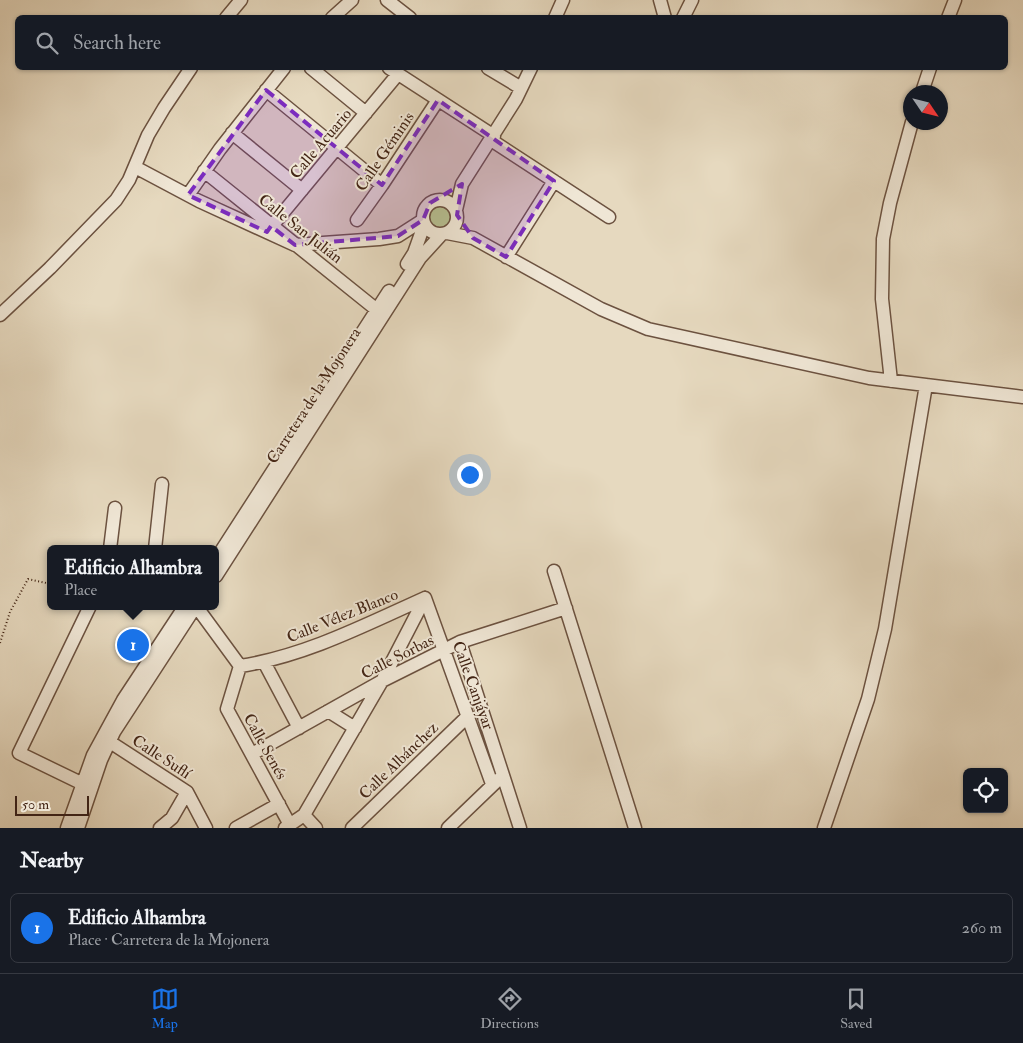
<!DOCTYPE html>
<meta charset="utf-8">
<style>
body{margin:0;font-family:"IM FELL Double Pica",serif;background:#242831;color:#f1f3f6}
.controls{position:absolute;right:15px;bottom:15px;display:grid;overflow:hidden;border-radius:8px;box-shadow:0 1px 4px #0004}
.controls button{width:45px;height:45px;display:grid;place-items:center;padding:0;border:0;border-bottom:1px solid #363941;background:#171b24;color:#f1f3f6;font:25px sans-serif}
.compass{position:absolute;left:903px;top:85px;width:45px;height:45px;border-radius:50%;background:#171b24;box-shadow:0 1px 4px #0004;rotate:125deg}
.scale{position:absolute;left:15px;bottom:12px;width:74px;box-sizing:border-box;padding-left:5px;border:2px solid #432515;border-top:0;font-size:14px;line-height:18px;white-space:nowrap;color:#432515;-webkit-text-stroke:4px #efe6d5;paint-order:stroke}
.you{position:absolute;left:469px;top:474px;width:18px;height:18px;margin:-12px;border:4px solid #fff;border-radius:50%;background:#1a73e8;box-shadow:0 0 0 8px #1a73e833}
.badge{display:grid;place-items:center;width:32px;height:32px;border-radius:50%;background:#1a73e8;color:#fff;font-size:16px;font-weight:700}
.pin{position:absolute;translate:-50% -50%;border:2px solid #fff;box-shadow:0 1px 5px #0006}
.popup{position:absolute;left:47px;top:545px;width:172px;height:65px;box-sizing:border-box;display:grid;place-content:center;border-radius:8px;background:#171b24;filter:drop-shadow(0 1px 4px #0005);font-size:16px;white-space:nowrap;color:#9ea1a6}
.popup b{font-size:19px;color:#f1f3f6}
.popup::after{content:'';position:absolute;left:50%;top:100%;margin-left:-10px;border:10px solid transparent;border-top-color:#171b24}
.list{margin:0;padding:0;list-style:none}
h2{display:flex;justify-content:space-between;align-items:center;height:65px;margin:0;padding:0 20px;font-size:21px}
h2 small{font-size:16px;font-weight:400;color:#9ea1a6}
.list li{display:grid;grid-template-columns:32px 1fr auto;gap:15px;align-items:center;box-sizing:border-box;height:70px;margin:0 10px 10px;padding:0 10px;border:1px solid #363941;border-radius:8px}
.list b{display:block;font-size:19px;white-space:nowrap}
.list p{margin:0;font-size:16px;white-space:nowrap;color:#9ea1a6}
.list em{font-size:16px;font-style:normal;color:#9ea1a6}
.icon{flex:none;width:28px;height:28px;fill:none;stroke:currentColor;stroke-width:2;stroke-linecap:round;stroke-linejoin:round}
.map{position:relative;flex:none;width:1023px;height:828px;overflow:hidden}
.search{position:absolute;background:#171b24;box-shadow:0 1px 4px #0004;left:15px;right:15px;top:15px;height:55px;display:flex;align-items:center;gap:12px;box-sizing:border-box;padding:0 18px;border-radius:8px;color:#9ea1a6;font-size:19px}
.sheet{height:145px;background:#171b24}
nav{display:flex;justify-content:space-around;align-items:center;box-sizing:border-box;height:70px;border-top:1px solid #363941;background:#171b24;font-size:14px;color:#9ea1a6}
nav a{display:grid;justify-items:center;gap:2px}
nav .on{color:#1a73e8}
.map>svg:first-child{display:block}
.green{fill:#b6bf91;stroke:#7c7253}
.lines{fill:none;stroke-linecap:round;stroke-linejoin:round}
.minor-casing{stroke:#6c5240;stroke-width:15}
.path{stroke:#432515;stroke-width:2;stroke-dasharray:1 2.5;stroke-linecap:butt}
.minor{stroke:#efe6d5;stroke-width:12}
.marked{fill:#7b2cbf;fill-opacity:0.2;stroke:#7b2cbf;stroke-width:4;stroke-dasharray:10 6;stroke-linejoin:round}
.labels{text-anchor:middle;stroke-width:4;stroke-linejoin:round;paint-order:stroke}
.street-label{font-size:16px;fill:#432515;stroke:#efe6d5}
</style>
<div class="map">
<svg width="1023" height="828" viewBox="0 0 1023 828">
<rect width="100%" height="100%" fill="#e6d9bf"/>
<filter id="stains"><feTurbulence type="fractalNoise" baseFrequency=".004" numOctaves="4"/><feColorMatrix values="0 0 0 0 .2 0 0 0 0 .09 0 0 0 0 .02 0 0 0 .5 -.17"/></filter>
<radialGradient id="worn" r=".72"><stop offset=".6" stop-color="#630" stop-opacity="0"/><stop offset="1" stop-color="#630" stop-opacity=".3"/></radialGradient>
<!-- green -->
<path class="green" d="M429 217a12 12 0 1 1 24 0a12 12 0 1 1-24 0Z"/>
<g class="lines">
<defs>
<path id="minor" d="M387,0L410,18
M660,0L665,18
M226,18L241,0
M332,18L352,0
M555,18L563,0
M683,18L692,0
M948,18L955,0
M311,68L366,113
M389,68L494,136
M488,68L521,88
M266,90L382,185
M922,92L930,68
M232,133L302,190
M491,140L609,217
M135,167L199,201L295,245L379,239L398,236L423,220
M204,171L377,310
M188,195L220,149L284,68
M423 217a17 17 0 1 1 34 0a17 17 0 1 1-34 0Z
M456,210L462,184L516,99L531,68
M357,220L382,185L438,100
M267,232L398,74
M447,233L473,238L601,309L648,329L869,378L1023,397
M506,257L554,181
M407,264L414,253L424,225
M0,315L50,268L116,200L129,180L148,135L164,108L191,68
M891,381L882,299L883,239L890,203L912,122
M110,549L115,508
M155,549L162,484
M216,559L389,291
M554,571L635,828
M216,576L420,258L441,235
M425,598L492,784
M196,606L240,666
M460,642L520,828
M264,662L299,728
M240,666C305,656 365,625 425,598
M240,666L227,709L290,825
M328,711L355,728
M110,742L187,792L206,828
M252,754L382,681L460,642L566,608
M83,784L19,753L90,606
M304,815L316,828
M67,828L93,755L123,700L185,606
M78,828L101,760L114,732L196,606
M160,828L172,818L187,792
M236,828L279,804
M285,828L304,815L382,681L425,598
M352,828L468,716
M448,828L499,779
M824,828L868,699L885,629L926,385"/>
</defs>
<!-- minor casing -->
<use href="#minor" class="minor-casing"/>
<!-- path -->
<path class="path" d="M0,643L10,612L28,579L51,584"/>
<!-- minor -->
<use href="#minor" class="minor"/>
</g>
<!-- marked area -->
<path class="marked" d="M266,90L382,185L438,100L554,181L506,257L473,238L457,215L462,184L430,203L423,220L398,236L295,245L271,226L267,232L188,195Z"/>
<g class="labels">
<!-- street labels -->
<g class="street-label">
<text transform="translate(320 143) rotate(-50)" y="6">Calle Acuario</text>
<text transform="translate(384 151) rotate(-56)" y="6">Calle Géminis</text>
<text transform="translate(301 228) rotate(38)" y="6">Calle San Julián</text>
<text transform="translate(313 395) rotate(-57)" y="6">Carretera de la Mojonera</text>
<text transform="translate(342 615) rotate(-22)" y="6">Calle Vélez Blanco</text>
<text transform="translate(397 656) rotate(-27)" y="6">Calle Sorbas</text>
<text transform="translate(474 685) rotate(70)" y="6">Calle Canjáyar</text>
<text transform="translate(266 746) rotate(61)" y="6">Calle Senés</text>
<text transform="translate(162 756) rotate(33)" y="6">Calle Suflí</text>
<text transform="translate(398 760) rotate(-44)" y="6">Calle Albánchez</text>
</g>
</g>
<rect width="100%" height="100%" filter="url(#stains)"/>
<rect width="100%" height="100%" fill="url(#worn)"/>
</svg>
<div class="controls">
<button><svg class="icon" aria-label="locate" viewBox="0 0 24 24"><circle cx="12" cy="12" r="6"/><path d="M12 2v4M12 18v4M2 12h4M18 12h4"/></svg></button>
</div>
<svg class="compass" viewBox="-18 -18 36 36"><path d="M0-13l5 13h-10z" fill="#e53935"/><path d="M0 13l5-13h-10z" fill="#9ea1a6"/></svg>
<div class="scale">50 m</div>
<div class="you"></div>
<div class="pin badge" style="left:133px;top:645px">1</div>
<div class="popup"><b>Edificio Alhambra</b>Place</div>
<div class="search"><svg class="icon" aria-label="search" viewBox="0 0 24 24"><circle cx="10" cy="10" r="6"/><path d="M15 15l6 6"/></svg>Search here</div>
</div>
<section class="sheet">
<h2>Nearby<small></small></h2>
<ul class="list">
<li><span class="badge">1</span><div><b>Edificio Alhambra</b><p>Place · Carretera de la Mojonera</p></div><em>260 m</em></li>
</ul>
</section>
<nav>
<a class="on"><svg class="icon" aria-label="map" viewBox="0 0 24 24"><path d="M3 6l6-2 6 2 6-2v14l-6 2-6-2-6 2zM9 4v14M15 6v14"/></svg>Map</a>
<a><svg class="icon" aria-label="directions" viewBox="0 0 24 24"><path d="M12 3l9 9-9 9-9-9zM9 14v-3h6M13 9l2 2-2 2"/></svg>Directions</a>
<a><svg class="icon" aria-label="saved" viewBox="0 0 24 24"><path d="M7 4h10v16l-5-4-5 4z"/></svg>Saved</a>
</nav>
